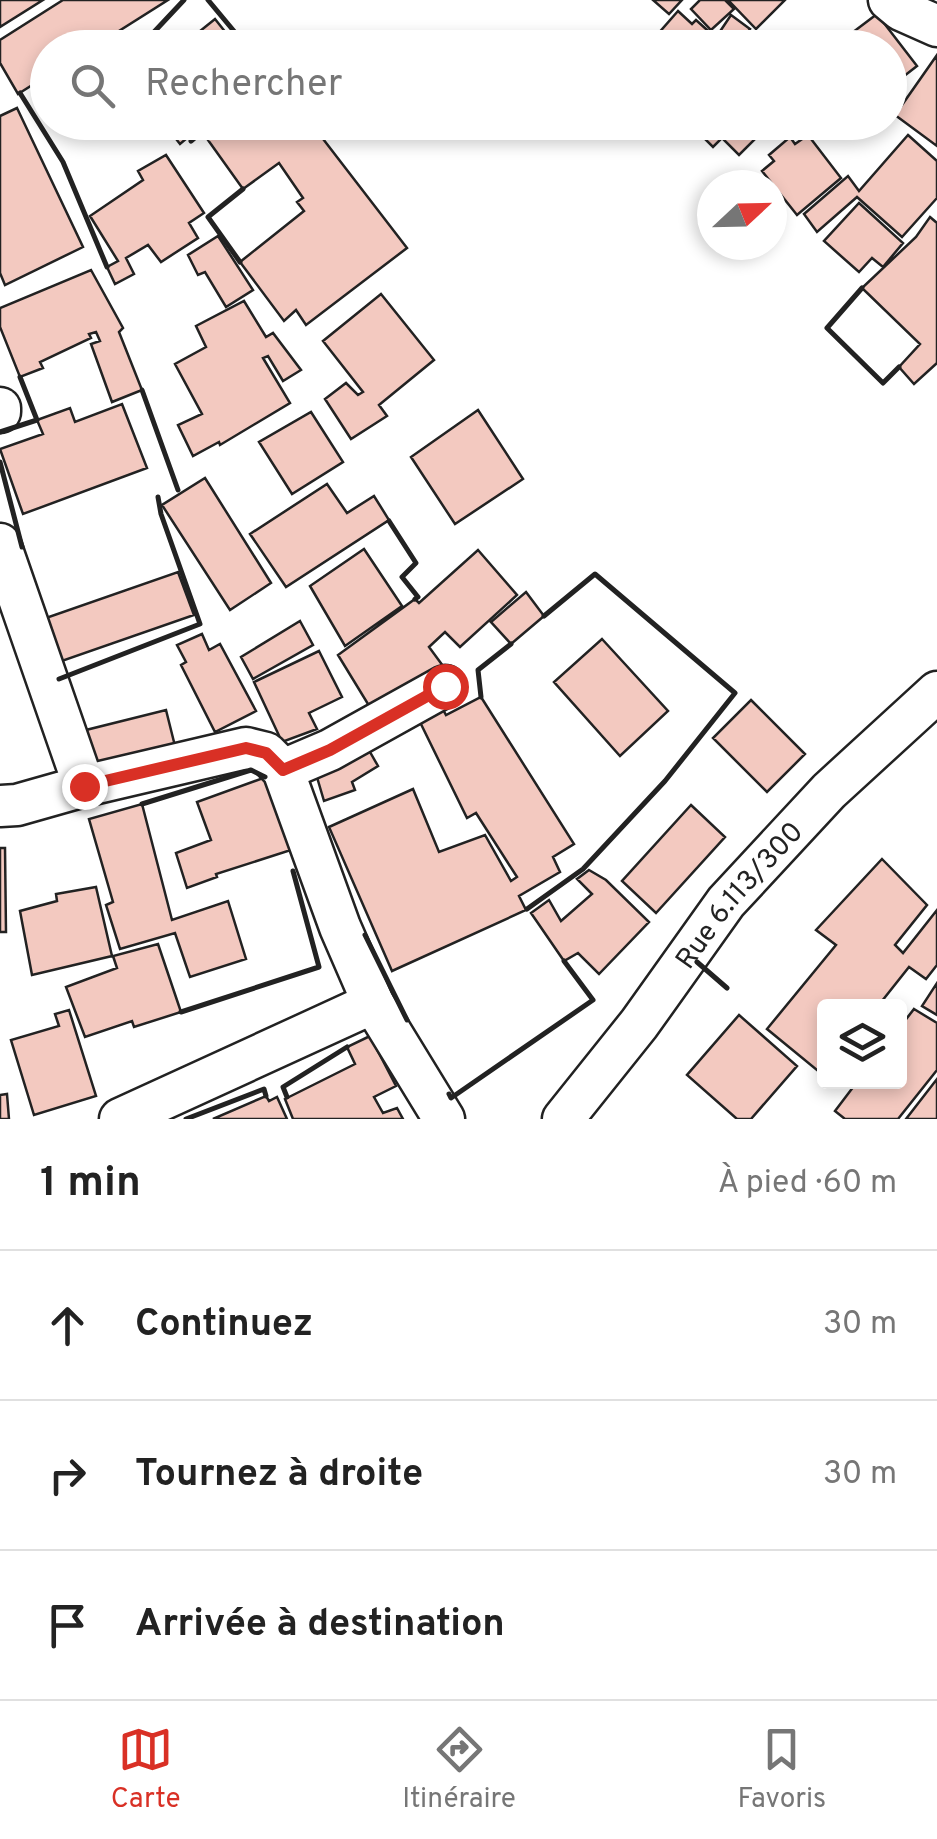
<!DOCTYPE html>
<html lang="fr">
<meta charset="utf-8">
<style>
body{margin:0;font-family:Overpass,sans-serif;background:#f6f6f6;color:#222}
.controls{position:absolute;right:30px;bottom:30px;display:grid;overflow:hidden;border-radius:10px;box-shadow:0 5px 15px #0003}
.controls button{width:90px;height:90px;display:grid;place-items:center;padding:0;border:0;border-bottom:2px solid #e0e0e0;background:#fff;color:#222;font:50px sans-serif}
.compass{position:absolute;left:697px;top:170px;width:90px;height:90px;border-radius:50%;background:#fff;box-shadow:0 5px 15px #0003;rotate:68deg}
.stop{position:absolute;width:30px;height:30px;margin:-22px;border:8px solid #d93025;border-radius:50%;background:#fff}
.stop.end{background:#d93025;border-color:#fff;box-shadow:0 2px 10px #0008}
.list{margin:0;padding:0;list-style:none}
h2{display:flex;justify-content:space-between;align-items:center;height:130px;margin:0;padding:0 40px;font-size:42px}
h2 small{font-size:32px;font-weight:400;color:#767676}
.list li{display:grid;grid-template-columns:65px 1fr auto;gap:30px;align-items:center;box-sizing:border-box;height:150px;padding:0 40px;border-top:2px solid #e0e0e0}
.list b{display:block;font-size:38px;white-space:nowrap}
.list em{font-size:32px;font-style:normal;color:#767676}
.icon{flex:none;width:55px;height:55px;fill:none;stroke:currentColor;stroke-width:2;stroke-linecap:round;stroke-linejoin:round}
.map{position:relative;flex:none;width:937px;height:1119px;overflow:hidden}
.search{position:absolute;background:#fff;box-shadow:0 5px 15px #0003;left:30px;right:30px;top:30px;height:110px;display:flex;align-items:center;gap:25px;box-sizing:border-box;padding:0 35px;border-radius:55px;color:#767676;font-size:38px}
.sheet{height:580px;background:#fff}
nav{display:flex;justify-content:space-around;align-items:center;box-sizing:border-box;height:140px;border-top:2px solid #e0e0e0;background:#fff;font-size:28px;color:#767676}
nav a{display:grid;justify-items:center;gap:5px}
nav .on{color:#d93025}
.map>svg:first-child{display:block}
.building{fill:#f3c9c0;stroke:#222;stroke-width:2.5}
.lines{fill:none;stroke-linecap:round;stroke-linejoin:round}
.street-casing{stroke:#222;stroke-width:45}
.street{stroke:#fff;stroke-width:40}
.wall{stroke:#222;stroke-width:5}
.route{stroke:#d93025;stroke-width:12}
.labels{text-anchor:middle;stroke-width:8;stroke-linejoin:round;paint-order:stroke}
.street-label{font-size:28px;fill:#222;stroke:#fff}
</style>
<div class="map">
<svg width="937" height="1119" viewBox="0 0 937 1119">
<rect width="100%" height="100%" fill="#fff"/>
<!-- building -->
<path class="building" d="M0,0H43L0,27Z
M63,0H168L92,48H48V75L18,94L0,63V40Z
M653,0H682L669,14Z
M700,0H725L734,9L711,30L691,9Z
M728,0H785L756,29Z
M678,11L692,24L696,20L716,38L708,48L664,46L666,44L657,35Z
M877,14L917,66L890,87V48H832Z
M731,15L750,29L738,46L719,33Z
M215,19L238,48H179Z
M937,55V146L895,115Z
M17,108L83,247L5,285L0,273V116Z
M84,122H112L91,135Z
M163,122H206L180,144Z
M232,122H310L407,248L306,325L296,310L284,321L240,262L304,211L297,202L303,198L279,163L243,189L208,140Z
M706,122H738L713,147L697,131Z
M740,122H772L739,155L723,139Z
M808,135L841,178L797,215L762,171L774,161L769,155L790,137L795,144Z
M908,135L937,161V198L902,237L857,197L817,232L804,214L848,176L859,191Z
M166,155L204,213L189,223L198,238L161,262L148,245L126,258L134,274L115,284L107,267L118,261L90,216L143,180L138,171Z
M859,203L903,243L883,267L872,258L859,272L824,241Z
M930,217L937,223V363L914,384L899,367L920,344L862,288L916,237Z
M218,236L253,290L226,307L205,272L198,275L188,255Z
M91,270L123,328L119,332L142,390L112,402L91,344L100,341L96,332L89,334L91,338L40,362L43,368L20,377L0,327V308Z
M381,294L434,360L379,405L387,416L351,439L325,399L346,383L358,395L363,392L323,341Z
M244,301L266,337L273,333L301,370L283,381L268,356L263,358L290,403L220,445L219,442L193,456L178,425L202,414L175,364L206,347L196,326Z
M122,404L147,468L23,514L0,449L43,434L37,420L70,408L75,422Z
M478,410L523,479L455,524L411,457Z
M311,412L343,462L292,494L259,442Z
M205,478L271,583L230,610L162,505Z
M327,484L347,513L374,496L389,520L286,587L250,534Z
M364,549L402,606L345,646L310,586Z
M478,550L517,595L460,647L445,632L429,647L443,666L388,703L371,709L338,655L415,599L419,603Z
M178,572L194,615L59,662L43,619Z
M526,592L544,616L511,644L491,622Z
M300,621L313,645L253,679L241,657Z
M202,634L209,650L220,644L256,711L215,732L181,665L186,662L177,645Z
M602,639L668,711L620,756L554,682Z
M319,651L342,697L309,713L317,729L282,742L254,682Z
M481,697L574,844L553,857L560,872L519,896L526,910L392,971L329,827L413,789L439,852L485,835L511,881L517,877L476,813L467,818L418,718L440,704L446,715Z
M751,700L805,754L767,792L713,738Z
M166,710L175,746L87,767L78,732Z
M366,745L378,766L352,782L355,790L324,801L314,767Z
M266,777L291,850L216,874L217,877L187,888L176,853L211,840L197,802Z
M142,804L172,920L228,901L246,959L190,977L175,933L120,949L106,905L113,902L89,819Z
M691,805L725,837L656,913L622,881Z
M0,848H5L6,932H0Z
M882,859L927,905L895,945L903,953L937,910V965L926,979L909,967L878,1006H824L823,1075L767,1029L836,945L816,930Z
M589,870L606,880L649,922L599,974L578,953L564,961L531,913L549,900L561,921L592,894L577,879Z
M96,887L112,956L32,975L20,911L57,901L56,894Z
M158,944L181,1012L134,1027L132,1021L85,1037L66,987L117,968L113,956Z
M937,983V1015L922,1006Z
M914,1009L937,1023V1070L898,1119H845L835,1111L857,1082H900V1027Z
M69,1010L96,1096L34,1115L11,1040L59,1026L55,1014Z
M739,1015L797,1066L751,1119H737L687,1075Z
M370,1036L396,1086L374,1097L383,1113L397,1108L403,1119H293L285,1099L355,1064L347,1047Z
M937,1079V1119H906Z
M7,1094L9,1119H0V1095Z
M266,1096L269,1101L277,1097L287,1119H213Z"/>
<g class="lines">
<defs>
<g id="street">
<path d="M889,0L901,10L937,26"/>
<path d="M0,408V412"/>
<path d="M0,544L84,786L17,805L0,806"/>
<path d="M283,770L330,750L445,686"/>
<path d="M84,786L246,748L266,753L283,770L340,927L373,1003L444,1119"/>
<path d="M120,1119L373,1003"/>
<path id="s1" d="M563,1119L639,1024L726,902L829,791L937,692"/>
</g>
</defs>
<!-- street casing -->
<use href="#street" class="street-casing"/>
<!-- street -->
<use href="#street" class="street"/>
<!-- wall -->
<path class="wall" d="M208,0L248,48
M139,48L184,0
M20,93L63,162L107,267
M191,141L213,122
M240,262L208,217L243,189
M862,288L827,328L883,383L899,367
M142,390L178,490
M0,432L37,420L20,377
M0,462L22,547
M389,521L416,563L402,577L418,597L415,599
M59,679L200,624L161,514L158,497
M481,697L478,670L511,644
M142,804L251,770L265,777
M527,909L583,869L665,781L735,693L595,574L544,616
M365,935L407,1020
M697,962L727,988
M181,1012L319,967L293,871
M449,1094L451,1098L593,1000L564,961
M287,1097L283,1087L347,1047
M186,1119L264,1089L266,1096"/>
</g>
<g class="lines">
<!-- route -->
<path class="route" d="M84,786L246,748L266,753L283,770L330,750L445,686"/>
</g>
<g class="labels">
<!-- street labels -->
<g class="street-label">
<text dy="10" stroke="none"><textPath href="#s1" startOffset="285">Rue 6.113/300</textPath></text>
</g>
</g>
</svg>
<div class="controls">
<button><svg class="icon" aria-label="layers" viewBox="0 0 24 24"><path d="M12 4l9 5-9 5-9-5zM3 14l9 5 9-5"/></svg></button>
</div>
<svg class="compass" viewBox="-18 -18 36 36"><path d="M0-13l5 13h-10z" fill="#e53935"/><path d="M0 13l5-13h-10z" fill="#767676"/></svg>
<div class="stop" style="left:445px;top:686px"></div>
<div class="stop end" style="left:84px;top:786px"></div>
<div class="search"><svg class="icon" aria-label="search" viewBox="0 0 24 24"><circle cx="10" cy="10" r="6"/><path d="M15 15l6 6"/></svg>Rechercher</div>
</div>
<section class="sheet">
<h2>1 min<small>À pied · 60 m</small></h2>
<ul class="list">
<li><svg class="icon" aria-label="ahead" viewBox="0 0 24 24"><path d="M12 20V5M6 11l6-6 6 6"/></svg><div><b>Continuez</b></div><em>30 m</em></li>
<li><svg class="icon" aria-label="right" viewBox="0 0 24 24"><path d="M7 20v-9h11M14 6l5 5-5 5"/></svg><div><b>Tournez à droite</b></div><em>30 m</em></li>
<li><svg class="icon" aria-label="arrive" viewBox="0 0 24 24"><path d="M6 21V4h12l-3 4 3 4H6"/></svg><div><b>Arrivée à destination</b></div></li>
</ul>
</section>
<nav>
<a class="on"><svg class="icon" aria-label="map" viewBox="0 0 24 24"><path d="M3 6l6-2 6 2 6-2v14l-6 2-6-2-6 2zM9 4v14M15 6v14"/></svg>Carte</a>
<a><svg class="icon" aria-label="directions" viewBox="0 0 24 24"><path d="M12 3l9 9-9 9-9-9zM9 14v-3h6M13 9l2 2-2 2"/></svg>Itinéraire</a>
<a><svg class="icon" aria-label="saved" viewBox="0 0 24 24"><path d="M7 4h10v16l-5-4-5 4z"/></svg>Favoris</a>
</nav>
